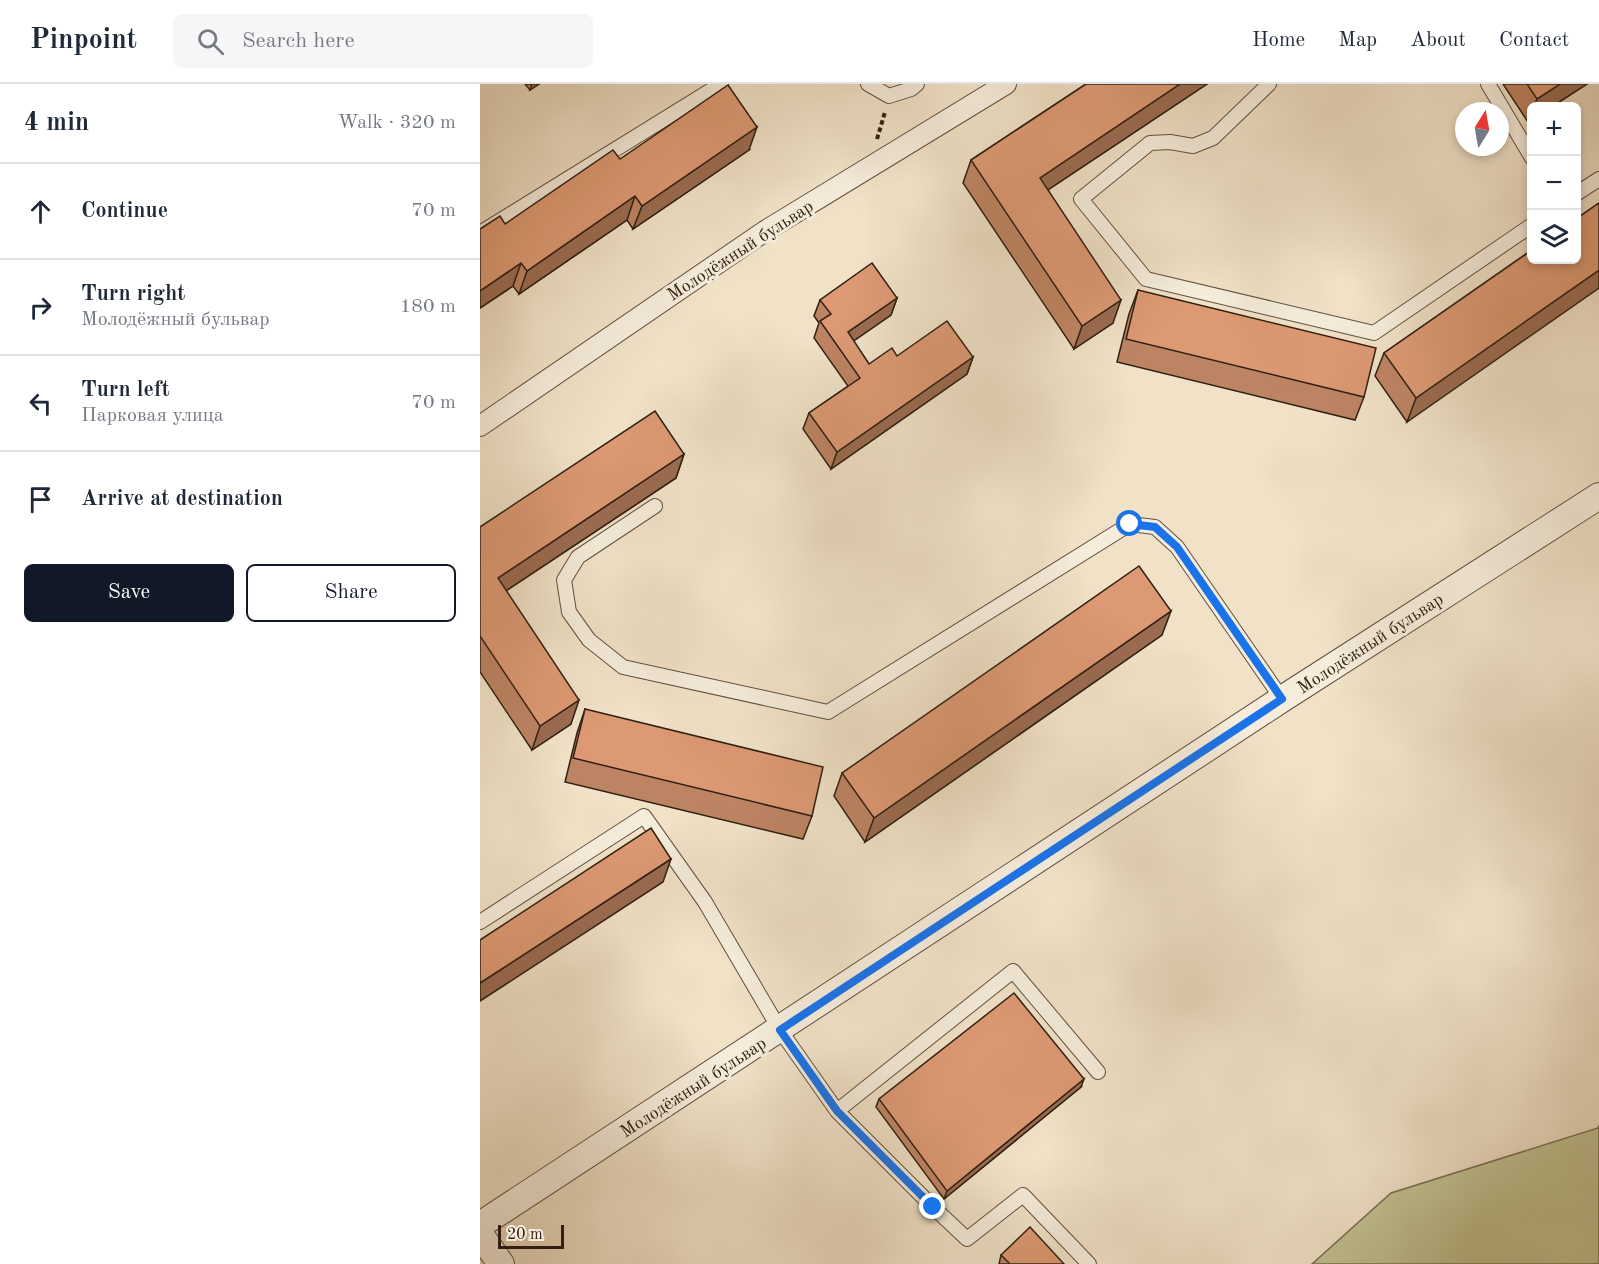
<!DOCTYPE html>
<meta charset="utf-8">
<style>
body{margin:0;font-family:"Old Standard TT",serif;background:#f6f6f7;color:#1f2937}
.controls{position:absolute;right:18px;top:18px;display:grid;overflow:hidden;border-radius:9px;box-shadow:0 3px 9px #0003}
.controls button{width:54px;height:54px;display:grid;place-items:center;padding:0;border:0;border-bottom:2px solid #e0e1e3;background:#fff;color:#1f2937;font:30px sans-serif}
.compass{position:absolute;left:975px;top:18px;width:54px;height:54px;border-radius:50%;background:#fff;box-shadow:0 3px 9px #0003;rotate:11deg}
.scale{position:absolute;left:18px;bottom:15px;width:66px;box-sizing:border-box;padding-left:6px;border:3px solid #312012;border-top:0;font-size:16px;line-height:21px;white-space:nowrap;color:#312012;-webkit-text-stroke:4px #f5ecdb;paint-order:stroke}
.stop{position:absolute;width:18px;height:18px;margin:-14px;border:4px solid #1a73e8;border-radius:50%;background:#fff}
.stop.end{background:#1a73e8;border-color:#fff;box-shadow:0 2px 6px #0008}
.list{margin:0;padding:0;list-style:none}
h2{display:flex;justify-content:space-between;align-items:center;height:78px;margin:0;padding:0 24px;font-size:26px}
h2 small{font-size:20px;font-weight:400;color:#747a83}
.list li{display:grid;grid-template-columns:39px 1fr auto;gap:18px;align-items:center;box-sizing:border-box;height:96px;padding:0 24px;border-top:2px solid #e0e1e3}
.list b{display:block;font-size:22px;white-space:nowrap}
.list p{margin:0;font-size:20px;white-space:nowrap;color:#747a83}
.list em{font-size:20px;font-style:normal;color:#747a83}
.actions{display:flex;gap:12px;padding:18px 24px}
.actions a{flex:1;padding:14px 0;border:2px solid #111827;border-radius:9px;text-align:center;font-size:21px;color:#111827}
.actions .main{background:#111827;color:#fff}
.icon{flex:none;width:33px;height:33px;fill:none;stroke:currentColor;stroke-width:2;stroke-linecap:round;stroke-linejoin:round}
.map{position:relative;flex:none;width:1119px;height:1180px;overflow:hidden}
header{display:flex;align-items:center;gap:36px;box-sizing:border-box;height:84px;padding:0 30px;background:#fff;border-bottom:2px solid #e0e1e3}
header strong{font-size:28px}
nav{display:flex;gap:33px;margin-inline-start:auto;font-size:21px}
.search{width:420px;height:54px;background:#f6f6f7;display:flex;align-items:center;gap:15px;box-sizing:border-box;padding:0 21px;border-radius:9px;color:#747a83;font-size:22px}
main{display:flex}
aside{flex:1;background:#fff}
.map>svg:first-child{display:block}
.green{fill:#c1c191;stroke:#797052;stroke-width:1.5}
.lines{fill:none;stroke-linecap:round;stroke-linejoin:round}
.service-casing{stroke:#61503f;stroke-width:16}
.pedestrian-casing{stroke:#61503f;stroke-width:22}
.minor-casing{stroke:#61503f;stroke-width:28}
.path{stroke:#312012;stroke-width:4;stroke-dasharray:4.5 3;stroke-linecap:butt}
.service{stroke:#f5ecdb;stroke-width:14}
.pedestrian{stroke:#f5ecdb;stroke-width:20}
.minor{stroke:#f5ecdb;stroke-width:26}
.wall{fill:#bd8463;stroke:#312012;stroke-width:1.5}
.shaded-wall{fill:#9a6b50;stroke:#312012;stroke-width:1.5}
.building{fill:#dc9973;stroke:#312012;stroke-width:1.5}
.route{stroke:#1a73e8;stroke-width:8}
.labels{text-anchor:middle;stroke-width:6;stroke-linejoin:round;paint-order:stroke}
.street-label{font-size:18px;fill:#312012;stroke:#f5ecdb}
</style>
<header>
<strong>Pinpoint</strong>
<div class="search"><svg class="icon" aria-label="search" viewBox="0 0 24 24"><circle cx="10" cy="10" r="6"/><path d="M15 15l6 6"/></svg>Search here</div>
<nav><a>Home</a><a>Map</a><a>About</a><a>Contact</a></nav>
</header>
<main>
<aside>
<h2>4 min<small>Walk · 320 m</small></h2>
<ul class="list">
<li><svg class="icon" aria-label="ahead" viewBox="0 0 24 24"><path d="M12 20V5M6 11l6-6 6 6"/></svg><div><b>Continue</b></div><em>70 m</em></li>
<li><svg class="icon" aria-label="right" viewBox="0 0 24 24"><path d="M7 20v-9h11M14 6l5 5-5 5"/></svg><div><b>Turn right</b><p>Молодёжный бульвар</p></div><em>180 m</em></li>
<li><svg class="icon" aria-label="left" viewBox="0 0 24 24"><path d="M17 20v-9H6M10 6l-5 5 5 5"/></svg><div><b>Turn left</b><p>Парковая улица</p></div><em>70 m</em></li>
<li><svg class="icon" aria-label="arrive" viewBox="0 0 24 24"><path d="M6 21V4h12l-3 4 3 4H6"/></svg><div><b>Arrive at destination</b></div></li>
</ul>
<div class="actions"><a class="main">Save</a><a>Share</a></div>
</aside>
<div class="map">
<svg width="1119" height="1180" viewBox="0 0 1119 1180">
<rect width="100%" height="100%" fill="#f0e1c7"/>
<filter id="stains"><feTurbulence type="fractalNoise" baseFrequency=".00333" numOctaves="4"/><feColorMatrix values="0 0 0 0 .2 0 0 0 0 .09 0 0 0 0 .02 0 0 0 .5 -.17"/></filter>
<radialGradient id="worn" r=".72"><stop offset=".6" stop-color="#630" stop-opacity="0"/><stop offset="1" stop-color="#630" stop-opacity=".3"/></radialGradient>
<!-- green -->
<path class="green" d="M1119,1041V1180H832L911,1109L1118,1044Z"/>
<g class="lines">
<defs>
<path id="service" d="M388,0L409,12L431,5L437,0
M789,0L733,54L713,62L690,58L670,59L601,115L666,195L894,249L1052,141
M1008,0L1052,74
M1096,110L1119,95
M0,149L241,0
M175,422L98,473L84,496L89,528L109,556L143,583L348,628L650,440L675,443L697,463L802,615
M0,838L164,732L225,818L300,946L357,1027L453,1123L487,1155L543,1111L609,1180
M357,1027L533,887L618,988"/>
<path id="pedestrian" d="M0,342L285,147L526,0"/>
<path id="minor" d="M0,1141L802,615L1119,412
M0,1150L21,1180"/>
</defs>
<!-- service casing -->
<use href="#service" class="service-casing"/>
<!-- pedestrian casing -->
<use href="#pedestrian" class="pedestrian-casing"/>
<!-- minor casing -->
<use href="#minor" class="minor-casing"/>
<!-- path -->
<path class="path" d="M397,55L405,28"/>
<!-- service -->
<use href="#service" class="service"/>
<!-- pedestrian -->
<use href="#pedestrian" class="pedestrian"/>
<!-- minor -->
<use href="#minor" class="minor"/>
</g>
<!-- wall -->
<path class="wall" d="M45,0H59L50,6Z
M606,0H727L568,106L633,239L594,265L483,99L491,76Z
M1023,0H1107L1073,22H1052V36L1048,38Z
M269,66L153,145L147,136L39,210L33,202L0,224V145L25,140L140,75Z
M1119,119L927,338L895,292L904,269Z
M658,206L884,313L875,336L637,278L649,230Z
M417,214L411,231L373,257L389,280L417,272L493,273L487,290L351,385L323,345L329,329L368,302L334,254L339,239L334,232L340,216Z
M204,370L196,394L26,507L91,640L52,666L0,588V443Z
M682,551L385,758L354,712L362,689Z
M105,625L332,732L323,755L85,698L97,649Z
M601,1003L464,1115L396,1023L399,1015Z
M521,1171L584,1180H519Z"/>
<!-- shaded-wall -->
<path class="shaded-wall" d="M52,0H59L50,6Z
M700,0H727L551,117L560,94Z
M1080,0H1107L1073,22H1054L1057,15Z
M277,43L269,66L153,145L162,122Z
M155,112L147,136L39,210L47,187Z
M41,179L33,202L0,224V207Z
M1119,186V204L927,338L936,314Z
M417,214L411,231L362,265L368,248Z
M641,216L633,239L594,265L602,242Z
M493,273L487,290L351,385L357,368Z
M204,370L196,394L9,518L18,494Z
M691,527L682,551L385,758L394,734Z
M99,616L91,640L52,666L60,642Z
M191,775L183,798L0,917V899Z
M604,995L601,1003L464,1115L467,1107Z"/>
<!-- building -->
<path class="building" d="M606,0H700L560,94L641,216L602,242L491,76Z
M1047,0H1080L1057,15Z
M248,1L277,43L162,122L155,112L47,187L41,179L0,207V145L20,132L25,140L133,66L140,75Z
M1119,119V186L936,314L904,269L1052,166V176H1096V135Z
M392,179L417,214L368,248L389,280L412,264L417,272L467,237L493,273L357,368L329,329L380,294L340,237L351,230L340,216Z
M658,206L896,264L884,313L646,255Z
M175,327L204,370L18,494L99,616L60,642L0,552V443Z
M659,482L691,527L394,734L362,689Z
M105,625L343,683L332,732L93,674Z
M171,744L191,775L0,899V856Z
M534,909L604,995L467,1107L399,1015Z
M550,1143L584,1180H530L521,1171Z"/>
<g class="lines">
<!-- route -->
<path class="route" d="M453,1123L357,1027L300,946L802,615L697,463L675,443L650,440"/>
</g>
<g class="labels">
<!-- street labels -->
<g class="street-label">
<text transform="translate(260 166) rotate(-33)" y="6">Молодёжный бульвар</text>
<text transform="translate(890 559) rotate(-33)" y="6">Молодёжный бульвар</text>
<text transform="translate(213 1003) rotate(-33)" y="6">Молодёжный бульвар</text>
</g>
</g>
<rect width="100%" height="100%" filter="url(#stains)"/>
<rect width="100%" height="100%" fill="url(#worn)"/>
</svg>
<div class="controls">
<button>+</button>
<button>−</button>
<button><svg class="icon" aria-label="layers" viewBox="0 0 24 24"><path d="M12 4l9 5-9 5-9-5zM3 14l9 5 9-5"/></svg></button>
</div>
<svg class="compass" viewBox="-18 -18 36 36"><path d="M0-13l5 13h-10z" fill="#e53935"/><path d="M0 13l5-13h-10z" fill="#747a83"/></svg>
<div class="scale">20 m</div>
<div class="stop" style="left:650px;top:440px"></div>
<div class="stop end" style="left:453px;top:1123px"></div>
</div>
</main>
